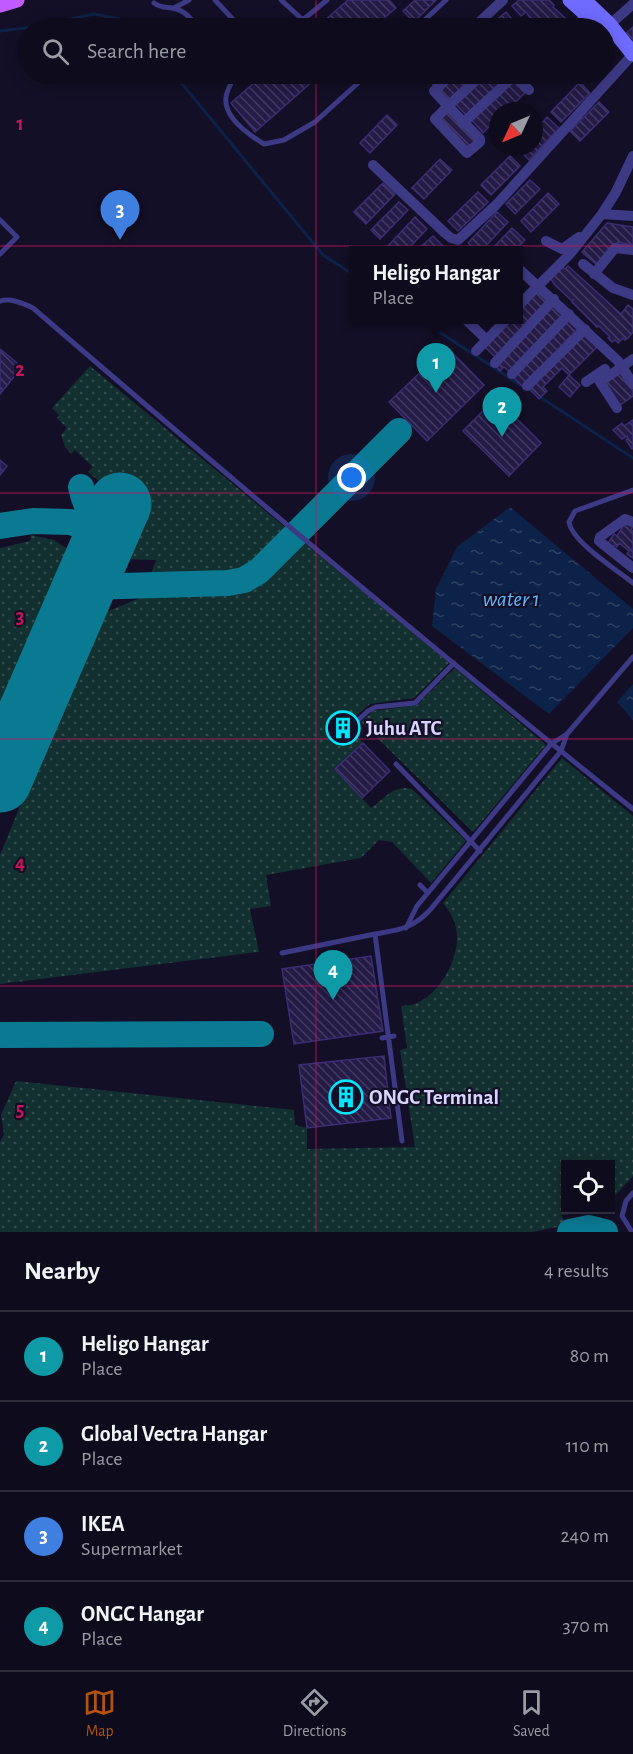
<!DOCTYPE html>
<style>
body{margin:0;font-family:"Alegreya Sans",sans-serif;background:#1c1929;color:#f1f3f6}
.controls{position:absolute;right:18px;bottom:18px;display:grid;overflow:hidden;border-radius:0px;box-shadow:0 3px 15px #0003}
.controls button{width:54px;height:54px;display:grid;place-items:center;padding:0;border:0;border-bottom:2px solid #2e2b3b;background:#0e0b1c;color:#f1f3f6;font:30px sans-serif}
.compass{position:absolute;left:489px;top:102px;width:54px;height:54px;border-radius:50%;background:#0e0b1c;box-shadow:0 3px 15px #0003;rotate:226deg}
.you{position:absolute;left:352px;top:478px;width:21px;height:21px;margin:-15px;border:4px solid #fff;border-radius:50%;background:#1a73e8;box-shadow:0 0 0 9px #1a73e833}
.badge{display:grid;place-items:center;width:39px;height:39px;border-radius:50%;background:#b45309;color:#fff;font-size:20px;font-weight:700}
.pin{position:absolute;translate:-50% -50px;filter:drop-shadow(0 2px 3px #0008)}
.pin::after{content:'';position:absolute;top:32px;width:21px;height:18px;background:inherit;clip-path:polygon(0 0,100% 0,50% 100%)}
.popup{position:absolute;left:349px;top:246px;width:174px;height:78px;box-sizing:border-box;display:grid;place-content:center;border-radius:0px;background:#0e0b1c;filter:drop-shadow(0 2px 4px #0005);font-size:20px;white-space:nowrap;color:#9b9ba3}
.popup b{font-size:22px;color:#f1f3f6}
.popup::after{content:'';position:absolute;left:50%;top:100%;margin-left:-12px;border:12px solid transparent;border-top-color:#0e0b1c}
.list{margin:0;padding:0;list-style:none}
h2{display:flex;justify-content:space-between;align-items:center;height:78px;margin:0;padding:0 24px;font-size:26px}
h2 small{font-size:20px;font-weight:400;color:#9b9ba3}
.list li{display:grid;grid-template-columns:39px 1fr auto;gap:18px;align-items:center;box-sizing:border-box;height:90px;padding:0 24px;border-top:2px solid #2e2b3b}
.list b{display:block;font-size:22px;white-space:nowrap}
.list p{margin:0;font-size:20px;white-space:nowrap;color:#9b9ba3}
.list em{font-size:20px;font-style:normal;color:#9b9ba3}
.icon{flex:none;width:33px;height:33px;fill:none;stroke:currentColor;stroke-width:2;stroke-linecap:round;stroke-linejoin:round}
.map{position:relative;flex:none;width:633px;height:1232px;overflow:hidden}
.search{position:absolute;background:#0e0b1c;box-shadow:0 3px 15px #0003;left:18px;right:18px;top:18px;height:66px;display:flex;align-items:center;gap:15px;box-sizing:border-box;padding:0 21px;border-radius:33px;color:#9b9ba3;font-size:22px}
.sheet{height:438px;background:#0e0b1c}
nav{display:flex;justify-content:space-around;align-items:center;box-sizing:border-box;height:84px;border-top:2px solid #2e2b3b;background:#0e0b1c;font-size:16px;color:#9b9ba3}
nav a{display:grid;justify-items:center;gap:3px}
nav .on{color:#b45309}
.map>svg:first-child{display:block}
.green{fill:url(#green-dots)}
.water{fill:url(#water-ripples)}
.lines{fill:none;stroke-linecap:round;stroke-linejoin:round}
.stream{stroke:#0c2248;stroke-width:3}
.taxiway{stroke:#0a7a92;stroke-width:26}
.runway{stroke:#0a7a92;stroke-width:63}
.building{fill:url(#building-back-hatch);stroke:#3b2d73;stroke-width:1.5}
.service{stroke:#3d3a85;stroke-width:5}
.minor{stroke:#3d3a85;stroke-width:10}
.secondary{stroke:#6f6bff;stroke-width:15}
.primary{stroke:#c25bff;stroke-width:15}
.grid{fill:none;stroke:#c2185b;stroke-width:1.5;stroke-opacity:0.55}
.labels{text-anchor:middle;stroke-width:4.5;stroke-linejoin:round;paint-order:stroke}
.poi-label{font-size:21px;font-weight:bold;fill:#d9d4ff;stroke:#130f26;text-anchor:start}
.water-label{font-size:22px;font-style:italic;fill:#62b6ff;stroke:#130f26}
.grid-label{font-size:20px;text-anchor:middle;font-weight:bold;fill:#c2185b;stroke:#130f26;stroke-width:4.5;stroke-linejoin:round;paint-order:stroke}
</style>
<div class="map">
<svg width="633" height="1232" viewBox="0 0 633 1232">
<defs>
<pattern id="green-dots" width="8" height="8" patternUnits="userSpaceOnUse" patternTransform="scale(1.5)"><rect width="8" height="8" fill="#12302f"/><path d="M2 2h.1M6 6h.1" fill="none" stroke="#344d4e" stroke-width="1.8" stroke-linecap="round"/></pattern>
<pattern id="water-ripples" width="26" height="14" patternUnits="userSpaceOnUse" patternTransform="scale(1.5)"><rect width="26" height="14" fill="#0c2248"/><path d="M2 4q2-2 4 0t4 0M15 11q2-2 4 0t4 0" fill="none" stroke="#2f4163"/></pattern>
<pattern id="building-back-hatch" width="6" height="6" patternUnits="userSpaceOnUse" patternTransform="scale(1.5)"><rect width="6" height="6" fill="#241b47"/><path d="M-1 5l2 2M0 0l6 6M5-1l2 2" fill="none" stroke="#433b63"/></pattern>
</defs>
<rect width="100%" height="100%" fill="#130f26"/>
<!-- green -->
<path class="green" d="M90,366L292,533L249,573L228,579H149L156,560L121,559L144,505L108,489L88,472L93,467L75,450L71,454L65,447L61,435L67,428L57,418L59,415L52,408Z
M31,535L54,540L71,551L73,560L19,676L11,678L5,691L9,702L0,724V548L30,541Z
M302,541L449,663L414,698L370,704L351,720L344,717L336,718L331,727C333,735 337,739 345,739L353,733L363,743L335,769L371,808C384,799 394,784 412,789L466,841L431,883L392,842L379,840L361,858L266,875L271,906L250,909L259,952L0,984V855L90,635L100,618L108,611L145,596L239,593L252,590L259,586Z
M455,668L546,745L473,832L361,722L373,711L417,705Z
M562,758L633,816V1176L613,1198L611,1200L610,1164H566V1210H600L561,1215L567,1225L532,1232H0V1142L4,1134L1,1115L16,1081L294,1110L295,1125L307,1128V1149L415,1147L400,1050L407,1048L401,1006C405,1006 411,1005 415,1004C442,994 464,951 455,924C453,916 448,910 443,903Z"/>
<!-- water -->
<path class="water" d="M510,507L633,609V628L549,714L432,626L436,589L457,547Z
M633,684V720L617,702Z"/>
<g class="lines">
<!-- stream -->
<path class="stream" d="M0,31L33,27L94,14L130,21L137,28
M174,74L323,255L354,275
M421,320L522,386
M528,389L633,458"/>
<!-- taxiway -->
<path class="taxiway" d="M81,487C85,507 93,519 108,533
M0,526L33,521L70,522L108,533
M85,587L228,583L244,580L259,571L399,431
M0,1035L261,1034
M570,1232L589,1228L605,1232"/>
<!-- runway -->
<path class="runway" d="M0,781L120,504"/>
</g>
<!-- building -->
<path class="building" d="M348,0H389L396,8L372,28H316Z
M415,0H436L414,22L403,11Z
M519,0H549L554,5L553,7L565,18L562,20L564,22L561,25L564,28H530L538,23L535,20L533,22L526,12L521,16L512,6Z
M506,12L515,23L510,27L512,28H487Z
M633,27V46L624,35Z
M264,74H321L255,132L231,103Z
M455,74H481L448,103L437,91Z
M486,74H508L510,75L467,116L455,103Z
M513,79L526,92L506,111H498V118L483,133L471,119Z
M580,82L590,93L561,122L551,112Z
M599,102L609,112L580,141L570,131Z
M449,110L476,140L465,151L437,121Z
M387,115L397,125L370,153L360,143Z
M547,117L559,128L529,160L517,148L534,147V131Z
M510,156L520,166L491,195L481,185Z
M440,159L452,170L424,199L412,188Z
M530,180L540,189L515,214L506,204Z
M383,183L395,194L366,224L354,212Z
M478,192L488,202L458,231L448,221Z
M548,193L559,204L531,232L521,221Z
M399,202L408,210L380,239L371,230Z
M497,212L508,222L482,250H475L468,243Z
M415,217L427,229L407,250H391L387,247Z
M607,223L633,227V245L618,242L598,266L582,252Z
M512,228L525,240L515,250H491Z
M433,236L443,246L438,250H417Z
M561,266L565,269L568,266L621,314L628,305L633,309V332L628,338L625,340L623,338L618,343L615,340L612,342L608,338L610,337L599,326L597,327L572,302L574,299L572,301L555,285L551,279Z
M540,289L551,300L496,358L485,347L511,320H518V312Z
M553,303L564,315L510,372L504,367L500,371L495,365Z
M567,318L578,328L523,387L512,376Z
M585,332L598,346L569,375L562,368L543,387L547,391L539,399L529,388Z
M447,347L484,385L427,441L389,402Z
M0,349L22,367L0,394Z
M618,370L633,391V396L620,405L603,380Z
M569,375L580,385L570,397L559,387Z
M496,398L541,443L509,476L463,431Z
M633,420V448L632,449L626,440L628,438L627,436L622,439L613,430L622,423L624,426Z
M0,460L7,466L0,475Z
M626,521L633,526L631,530L633,531V558L627,554L629,551L619,543L617,547L614,545L613,547L608,543L614,534L617,536Z
M332 728a11 11 0 1 1 22 0a11 11 0 1 1-22 0Z
M363,743L390,771L362,798L335,769Z
M371,956L383,1031L294,1044L282,969Z
M384,1056L391,1118L307,1128L299,1065Z"/>
<g class="lines">
<!-- service -->
<path class="service" d="M215,0L241,28
M281,0L303,20
M154,3C161,8 165,7 172,8C185,10 191,19 199,28
M174,8L189,0
M293,28L327,0
M416,28L446,0
M234,74C233,82 227,89 226,97C223,117 249,135 264,144L284,140L315,122L368,74
M0,220L17,237L0,254
M0,301C11,298 22,303 33,308C230,478 429,646 633,809
M633,490L575,511L569,522C572,542 617,570 633,583
M356,722L368,711L376,707L415,703L454,663
M396,764L480,851
M420,885L428,893
M406,928L417,906L551,744L567,734L633,657
M282,953L375,934
M382,1038L394,1036
M402,1141L375,934C399,930 412,929 430,910L561,751L567,734
M632,1232L622,1216L626,1201L633,1193"/>
<!-- minor -->
<path class="minor" d="M473,28L503,0
M572,28L592,11
M605,29L633,4
M428,74L440,85
M452,74L434,91L448,106L483,74
M513,74L529,90
M448,106L480,139V142L467,153L435,119Z
M463,123L515,75
M373,165L445,233L451,238L458,240L496,205L633,54
M602,214L616,192L633,156
M546,241L562,249L579,237
M583,264L613,288L633,295
M518,268L618,361L633,384
M594,274L615,248L633,250
M518,306L570,254L602,214L633,216
M466,320L487,340
M476,351L506,320
M495,363L554,299
M512,374L569,314
M586,382L605,369
M527,386L585,329
M617,408L600,382L633,359
M633,522L625,519L600,537L599,541L633,568"/>
<!-- secondary -->
<path class="secondary" d="M570,0L589,17
M584,0L609,24L633,54"/>
<!-- primary -->
<path class="primary" d="M0,5L17,0"/>
</g>
<!-- grid -->
<path class="grid" d="M316,0V28M316,74V1232M0,246H633M0,493H633M0,739H633M0,986H633"/>
<!-- icons -->
<defs>
<symbol id="building-ring" viewBox="-11 -11 22 22"><circle r="9.5" fill="#130f26" stroke="#00e5ff" stroke-width="1.5"/><path d="M-4-6H4V6H1V3H-1V6H-4ZM-2.5-4.3h1.7v1.8h-1.7ZM.8-4.3h1.7v1.8H.8ZM-2.5-1h1.7V.8h-1.7ZM.8-1h1.7V.8H.8Z" fill="#00e5ff"/></symbol>
</defs>
<g fill-rule="evenodd">
<use href="#building-ring" x="324" y="709" width="38" height="38"/>
<use href="#building-ring" x="327" y="1078" width="38" height="38"/>
</g>
<g class="labels">
<!-- poi labels -->
<g class="poi-label">
<text x="366" y="735">Juhu ATC</text>
<text x="369" y="1104">ONGC Terminal</text>
</g>
<!-- water labels -->
<g class="water-label">
<text x="511" y="606">water 1</text>
</g>
</g>
<g class="grid-label">
<text x="20" y="130">1</text>
<text x="20" y="376">2</text>
<text x="20" y="623">3</text>
<text x="20" y="869">4</text>
<text x="20" y="1116">5</text>
</g>
</svg>
<div class="controls">
<button><svg class="icon" aria-label="locate" viewBox="0 0 24 24"><circle cx="12" cy="12" r="6"/><path d="M12 2v4M12 18v4M2 12h4M18 12h4"/></svg></button>
</div>
<svg class="compass" viewBox="-18 -18 36 36"><path d="M0-13l5 13h-10z" fill="#e53935"/><path d="M0 13l5-13h-10z" fill="#9b9ba3"/></svg>
<div class="you"></div>
<div class="pin badge" style="left:436px;top:393px;background:#0f9aa8">1</div>
<div class="popup"><b>Heligo Hangar</b>Place</div>
<div class="pin badge" style="left:502px;top:437px;background:#0f9aa8">2</div>
<div class="pin badge" style="left:120px;top:240px;background:#3f7fe0">3</div>
<div class="pin badge" style="left:333px;top:1000px;background:#0f9aa8">4</div>
<div class="search"><svg class="icon" aria-label="search" viewBox="0 0 24 24"><circle cx="10" cy="10" r="6"/><path d="M15 15l6 6"/></svg>Search here</div>
</div>
<section class="sheet">
<h2>Nearby<small>4 results</small></h2>
<ul class="list">
<li><span class="badge" style="background:#0f9aa8">1</span><div><b>Heligo Hangar</b><p>Place</p></div><em>80 m</em></li>
<li><span class="badge" style="background:#0f9aa8">2</span><div><b>Global Vectra Hangar</b><p>Place</p></div><em>110 m</em></li>
<li><span class="badge" style="background:#3f7fe0">3</span><div><b>IKEA</b><p>Supermarket</p></div><em>240 m</em></li>
<li><span class="badge" style="background:#0f9aa8">4</span><div><b>ONGC Hangar</b><p>Place</p></div><em>370 m</em></li>
</ul>
</section>
<nav>
<a class="on"><svg class="icon" aria-label="map" viewBox="0 0 24 24"><path d="M3 6l6-2 6 2 6-2v14l-6 2-6-2-6 2zM9 4v14M15 6v14"/></svg>Map</a>
<a><svg class="icon" aria-label="directions" viewBox="0 0 24 24"><path d="M12 3l9 9-9 9-9-9zM9 14v-3h6M13 9l2 2-2 2"/></svg>Directions</a>
<a><svg class="icon" aria-label="saved" viewBox="0 0 24 24"><path d="M7 4h10v16l-5-4-5 4z"/></svg>Saved</a>
</nav>
